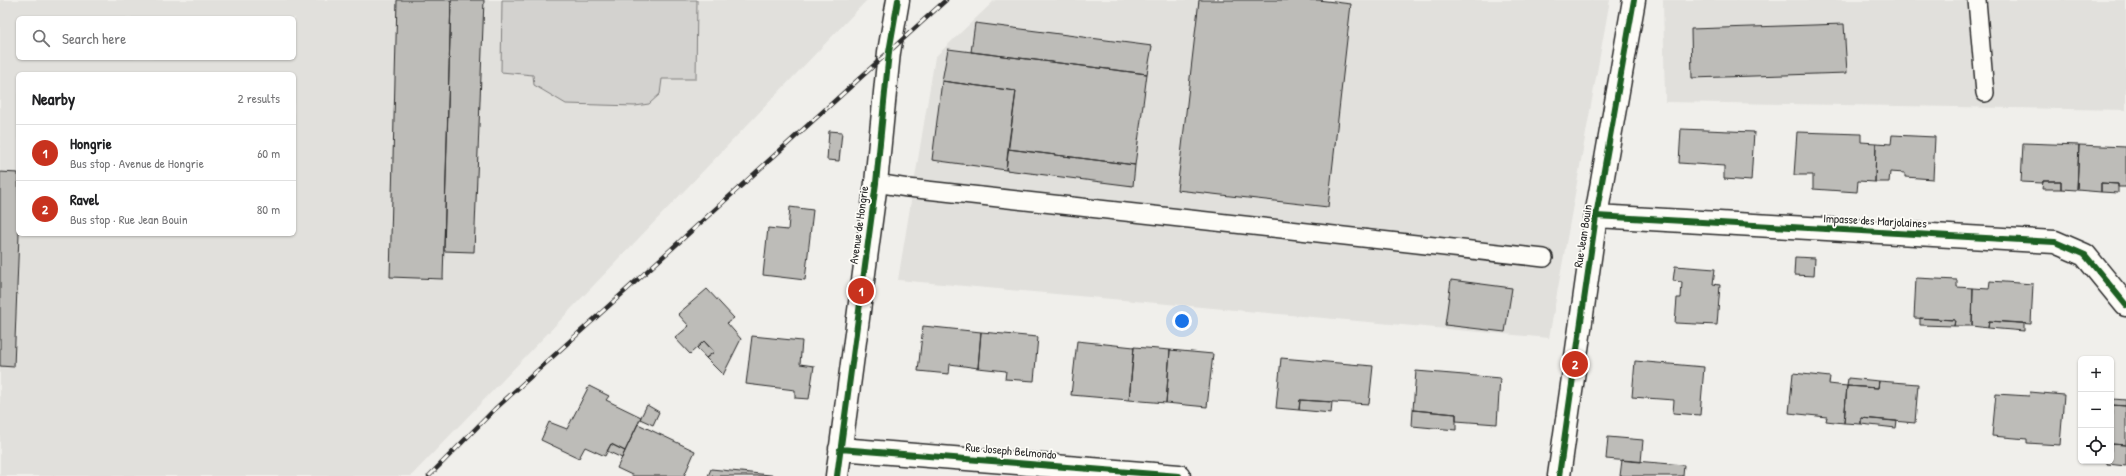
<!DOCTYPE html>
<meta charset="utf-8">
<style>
body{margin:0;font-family:"Patrick Hand",sans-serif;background:#f6f6f6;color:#202124}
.controls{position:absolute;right:12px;bottom:12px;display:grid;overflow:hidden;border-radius:6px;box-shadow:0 1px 3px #0004}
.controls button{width:36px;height:36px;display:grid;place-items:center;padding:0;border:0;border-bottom:1px solid #e0e0e0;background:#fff;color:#202124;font:20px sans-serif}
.you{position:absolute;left:1182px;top:321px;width:14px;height:14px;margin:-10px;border:3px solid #fff;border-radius:50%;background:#1a73e8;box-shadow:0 0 0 6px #1a73e833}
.badge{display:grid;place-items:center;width:26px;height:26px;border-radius:50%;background:#c8321e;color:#fff;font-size:13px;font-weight:700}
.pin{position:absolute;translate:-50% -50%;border:2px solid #fff;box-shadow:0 1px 4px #0006}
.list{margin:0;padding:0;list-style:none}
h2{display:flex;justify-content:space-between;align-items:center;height:52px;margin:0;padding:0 16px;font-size:17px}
h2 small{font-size:13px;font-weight:400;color:#757577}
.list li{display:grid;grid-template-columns:26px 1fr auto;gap:12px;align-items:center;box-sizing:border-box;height:56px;padding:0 16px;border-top:1px solid #e0e0e0}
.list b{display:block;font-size:15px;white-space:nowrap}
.list p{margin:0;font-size:13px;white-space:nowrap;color:#757577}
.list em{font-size:13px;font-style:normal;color:#757577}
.icon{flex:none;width:22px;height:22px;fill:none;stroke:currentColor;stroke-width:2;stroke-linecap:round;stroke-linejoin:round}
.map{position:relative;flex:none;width:2126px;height:476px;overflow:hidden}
.search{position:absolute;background:#fff;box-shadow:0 1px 3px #0004;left:16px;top:16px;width:280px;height:44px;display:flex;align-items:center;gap:10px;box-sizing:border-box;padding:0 14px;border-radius:6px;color:#757577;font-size:15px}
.panel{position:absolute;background:#fff;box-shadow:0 1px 3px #0004;left:16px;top:72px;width:280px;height:164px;border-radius:6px}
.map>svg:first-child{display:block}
.built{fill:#e1e0dc;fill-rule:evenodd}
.green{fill:#d3d2cf;stroke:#7f7e7d}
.building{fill:#bdbcb8;stroke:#2b2b2b}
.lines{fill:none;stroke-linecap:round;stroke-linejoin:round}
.service-casing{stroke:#2b2b2b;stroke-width:20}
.minor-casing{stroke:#2b2b2b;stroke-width:25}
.service{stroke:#fdfcf7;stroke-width:17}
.minor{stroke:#fdfcf7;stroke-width:22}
.rail-casing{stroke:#2b2b2b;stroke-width:4.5}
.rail{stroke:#fdfcf7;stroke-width:3;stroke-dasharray:9;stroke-linecap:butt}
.cycleway-casing{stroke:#fdfcf7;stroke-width:8}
.cycleway{stroke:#1b5e20;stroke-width:6}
.labels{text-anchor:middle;stroke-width:3.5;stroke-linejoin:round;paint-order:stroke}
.street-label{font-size:12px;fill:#2b2b2b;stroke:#fdfcf7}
</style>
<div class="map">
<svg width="2126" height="476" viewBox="0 0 2126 476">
<rect width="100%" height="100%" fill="#f0efeb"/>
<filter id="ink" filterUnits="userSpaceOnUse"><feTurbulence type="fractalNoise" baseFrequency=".025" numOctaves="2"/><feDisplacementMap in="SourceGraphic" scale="8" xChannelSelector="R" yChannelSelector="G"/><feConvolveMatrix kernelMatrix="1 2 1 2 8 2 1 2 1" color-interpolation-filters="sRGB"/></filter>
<g filter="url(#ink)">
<!-- built -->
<path class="built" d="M0,0H867L411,476H0ZM18,18H294V58H18ZM18,74H294V234H18Z
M995,0H1610L1549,338L898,280L935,57Z
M1663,0H2126V110L1665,102Z"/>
<!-- green -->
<path class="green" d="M502,0H697L696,79H662L660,94L649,104L635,106L566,104L534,85L533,75L501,72Z"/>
<!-- building -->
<path class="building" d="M397,0H451L443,279L390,277Z
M451,0H484L474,252L444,251Z
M1199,0H1318L1351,4L1328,207L1177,190Z
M975,23L1152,46L1147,74L971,52Z
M1844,24L1847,73L1692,78L1691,29Z
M948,49L1147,74L1135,165L1008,149L1016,91L942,81Z
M942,81L1016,91L1006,170L932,160Z
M1681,129L1754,132L1751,181L1724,179V166L1679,163Z
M829,131L842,132L839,161L827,160Z
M1797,132L1861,134V142L1876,143L1875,182L1858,181L1857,192L1813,189V175H1794Z
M1892,135L1935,137L1933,179L1905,177V173L1890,172L1889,182H1875L1876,143L1891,144Z
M2023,143L2079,145L2077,190L2061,189V181H2043V183L2021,182Z
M2079,145L2126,147V187H2118V184L2101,183V192L2077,190Z
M1008,149L1135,165L1133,186L1006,170Z
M0,172L18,173L19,234L14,367L0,366Z
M2043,181H2061V189H2042Z
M2101,183L2118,184V193L2101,192Z
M790,207L813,210L805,280L763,275L768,228L788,230Z
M1795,257L1815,258L1814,276L1794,275Z
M1675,266L1715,269L1713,284L1720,285L1717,325L1675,323L1677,298H1681L1682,282L1673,281Z
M1916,278L1957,280V287L1973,288L1972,326H1954L1955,320L1914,318Z
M1451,280L1512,288L1505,332L1445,325Z
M1990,281L2033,284L2031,324L1989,321L1988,328L1972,326L1973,288L1989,289Z
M707,289L734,318L727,323L741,339L723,375L706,358L714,352L704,341L690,354L675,338L689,326L678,314Z
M1920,318L1955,320L1954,326L1920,325Z
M1989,321L2024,323V331L1988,328Z
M923,326L981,332L978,368L950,364L949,374L918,371Z
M981,332L1038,337L1034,381L1005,379L1006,371L978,368Z
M752,336L802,341L800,364L814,366L809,399L795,398V390L746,384Z
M704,341L714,352L706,358L697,348Z
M1077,341L1134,347L1129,400L1071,395Z
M1134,347L1170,350L1166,403L1129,400Z
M1170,350L1213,354L1207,407L1166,403Z
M1281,358L1373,366L1369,404L1300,400L1299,410L1276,408Z
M1635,361L1704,367L1700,415L1673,413L1674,400L1632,397Z
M1416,371L1500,378L1497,424L1456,421V414L1413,410Z
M1793,373L1830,377L1829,384L1847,386L1844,423L1826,421L1827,417L1789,413Z
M1848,378L1879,381L1878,388L1847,386Z
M1879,381L1918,384L1915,423L1861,418V424L1844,423L1847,386L1878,388Z
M589,386L609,396L606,400L641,417L625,451L611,444L605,456L585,447L579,458L541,440L549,422L567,429Z
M2030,392L2064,395L2060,445L2027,443V439L1992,436L1996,394L2029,396Z
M2113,399L2126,400V406L2112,405Z
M1300,400L1332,402L1331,413L1299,410Z
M647,405L659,412L653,425L640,419Z
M2112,405L2126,406V445L2111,444Z
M1413,410L1456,414V430L1412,426Z
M1861,418L1897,421L1896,428L1861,424Z
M638,424L695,451L684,476H634L617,468Z
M1608,437L1643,440L1641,462L1606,459Z
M611,444L625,451L622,458L607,451Z
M2111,444L2126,445V466L2107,464V461H2111Z
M1622,460L1684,465L1683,476H1620Z
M711,469L780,476H708Z"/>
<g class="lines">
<defs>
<path id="service" d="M1977,0L1985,93
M876,183L908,188L1544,258"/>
<path id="minor" d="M1596,216L2055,242L2085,255L2126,305
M840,449L1179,476
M837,476L876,183L889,52L898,0
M1559,476L1596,216L1634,0"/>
</defs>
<!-- service casing -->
<use href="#service" class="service-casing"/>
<!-- minor casing -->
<use href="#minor" class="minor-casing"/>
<!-- service -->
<use href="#service" class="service"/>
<!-- minor -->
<use href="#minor" class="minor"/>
<defs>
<path id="rail" d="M429,476L495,409L946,0"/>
</defs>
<!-- rail casing -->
<use href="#rail" class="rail-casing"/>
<!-- rail -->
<use href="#rail" class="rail"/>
<defs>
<path id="cycleway" d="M1596,216L2055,242L2085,255L2126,305
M840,449L1179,476
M837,476L876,183L889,52L898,0
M1559,476L1596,216L1634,0"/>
</defs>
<!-- cycleway casing -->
<use href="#cycleway" class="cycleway-casing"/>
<!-- cycleway -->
<use href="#cycleway" class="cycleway"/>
</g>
</g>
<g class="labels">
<!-- street labels -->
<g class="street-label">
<text transform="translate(1875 221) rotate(3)" y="4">Impasse des Marjolaines</text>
<text transform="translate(859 225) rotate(-82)" y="4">Avenue de Hongrie</text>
<text transform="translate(1583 236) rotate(-81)" y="4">Rue Jean Bouin</text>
<text transform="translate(1011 451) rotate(5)" y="4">Rue Joseph Belmondo</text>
</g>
</g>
</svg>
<div class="controls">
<button>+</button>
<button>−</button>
<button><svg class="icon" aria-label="locate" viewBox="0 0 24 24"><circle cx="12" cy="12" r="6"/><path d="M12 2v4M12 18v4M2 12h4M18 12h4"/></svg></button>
</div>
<div class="you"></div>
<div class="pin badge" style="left:861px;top:291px">1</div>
<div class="pin badge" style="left:1575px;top:364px">2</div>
<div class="search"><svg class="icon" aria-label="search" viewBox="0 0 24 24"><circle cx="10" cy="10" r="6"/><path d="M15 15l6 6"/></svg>Search here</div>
<section class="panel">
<h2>Nearby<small>2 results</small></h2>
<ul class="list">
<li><span class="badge">1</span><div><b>Hongrie</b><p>Bus stop · Avenue de Hongrie</p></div><em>60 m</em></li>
<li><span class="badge">2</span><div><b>Ravel</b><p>Bus stop · Rue Jean Bouin</p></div><em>80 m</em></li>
</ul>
</section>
</div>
